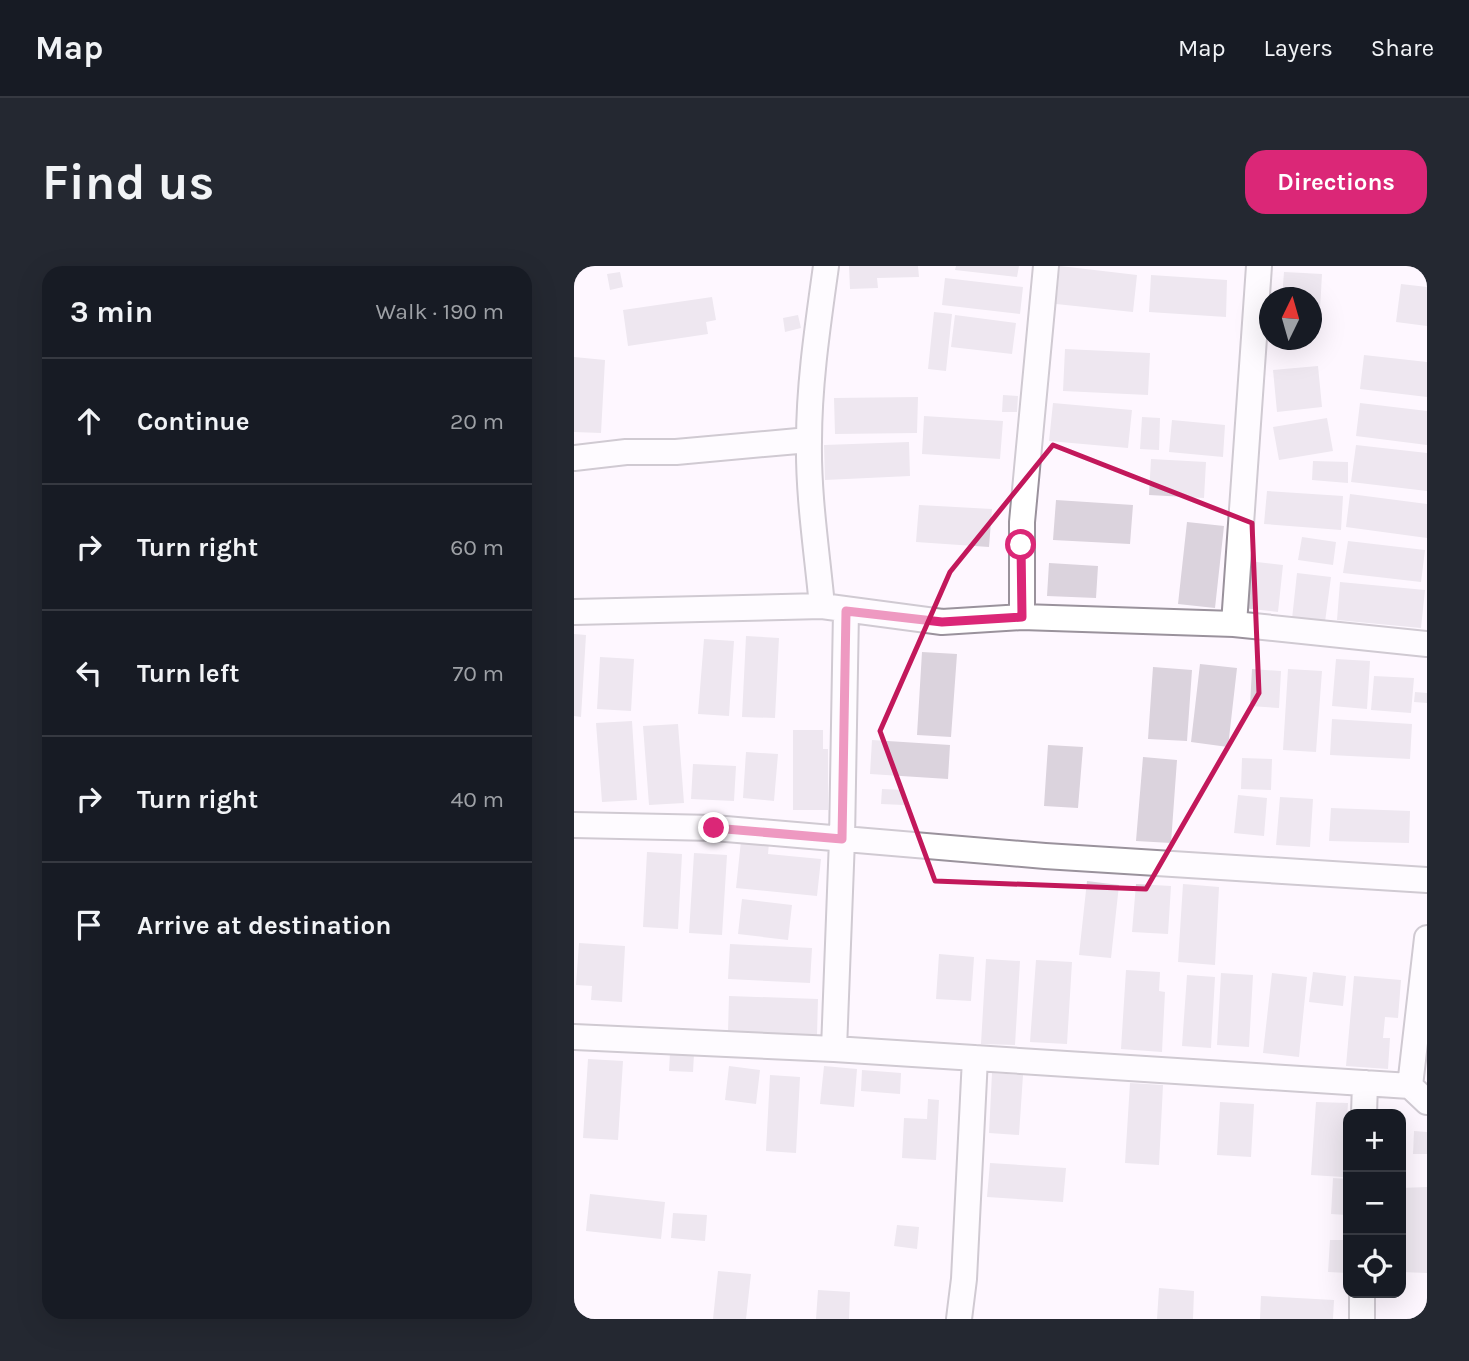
<!DOCTYPE html>
<meta charset="utf-8">
<style>
body{margin:0;font-family:Karla,sans-serif;background:#242831;color:#f1f3f6}
.controls{position:absolute;right:21px;bottom:21px;display:grid;overflow:hidden;border-radius:14px;box-shadow:0 7px 28px #0002}
.controls button{width:63px;height:63px;display:grid;place-items:center;padding:0;border:0;border-bottom:2px solid #363941;background:#171b24;color:#f1f3f6;font:35px sans-serif}
.compass{position:absolute;left:685px;top:21px;width:63px;height:63px;border-radius:50%;background:#171b24;box-shadow:0 7px 28px #0002;rotate:5deg}
.stop{position:absolute;width:21px;height:21px;margin:-16px;border:5px solid #db2777;border-radius:50%;background:#fff}
.stop.end{background:#db2777;border-color:#fff;box-shadow:0 2px 7px #0008}
.list{margin:0;padding:0;list-style:none}
h2{display:flex;justify-content:space-between;align-items:center;height:91px;margin:0;padding:0 28px;font-size:30px}
h2 small{font-size:23px;font-weight:400;color:#9ea1a6}
.list li{display:grid;grid-template-columns:46px 1fr auto;gap:21px;align-items:center;box-sizing:border-box;height:126px;padding:0 28px;border-top:2px solid #363941}
.list b{display:block;font-size:26px;white-space:nowrap}
.list em{font-size:23px;font-style:normal;color:#9ea1a6}
.icon{flex:none;width:38px;height:38px;fill:none;stroke:currentColor;stroke-width:2;stroke-linecap:round;stroke-linejoin:round}
.map{position:relative;flex:none;width:853px;height:1053px;overflow:hidden;border-radius:21px}
header{display:flex;align-items:center;gap:42px;box-sizing:border-box;height:98px;padding:0 35px;background:#171b24;border-bottom:2px solid #363941}
header strong{font-size:33px}
nav{display:flex;gap:38px;margin-inline-start:auto;font-size:24px}
.intro{display:flex;align-items:center;justify-content:space-between;box-sizing:border-box;height:168px;padding:0 42px}
h1{margin:0;font-size:49px}
.button{padding:18px 32px;border-radius:21px;background:#db2777;color:#fff;font-size:24px;font-weight:700}
main{display:flex;gap:42px;padding:0 42px}
aside{flex:1;background:#171b24;border-radius:21px;box-shadow:0 7px 28px #0002}
.map>svg:first-child{display:block}
.building{fill:#dbd3dd}
.lines{fill:none;stroke-linecap:round;stroke-linejoin:round}
.street-casing{stroke:#9a929c;stroke-width:28}
.street{stroke:#fff;stroke-width:24}
.route{stroke:#db2777;stroke-width:9}
.marked{fill:none;stroke:#c2185b;stroke-width:5;stroke-linejoin:round}
</style>
<header>
<strong>Map</strong>
<nav><a>Map</a><a>Layers</a><a>Share</a></nav>
</header>
<div class="intro"><h1>Find us</h1><a class="button">Directions</a></div>
<main>
<aside>
<h2>3 min<small>Walk · 190 m</small></h2>
<ul class="list">
<li><svg class="icon" aria-label="ahead" viewBox="0 0 24 24"><path d="M12 20V5M6 11l6-6 6 6"/></svg><div><b>Continue</b></div><em>20 m</em></li>
<li><svg class="icon" aria-label="right" viewBox="0 0 24 24"><path d="M7 20v-9h11M14 6l5 5-5 5"/></svg><div><b>Turn right</b></div><em>60 m</em></li>
<li><svg class="icon" aria-label="left" viewBox="0 0 24 24"><path d="M17 20v-9H6M10 6l-5 5 5 5"/></svg><div><b>Turn left</b></div><em>70 m</em></li>
<li><svg class="icon" aria-label="right" viewBox="0 0 24 24"><path d="M7 20v-9h11M14 6l5 5-5 5"/></svg><div><b>Turn right</b></div><em>40 m</em></li>
<li><svg class="icon" aria-label="arrive" viewBox="0 0 24 24"><path d="M6 21V4h12l-3 4 3 4H6"/></svg><div><b>Arrive at destination</b></div></li>
</ul>
</aside>
<div class="map">
<svg width="853" height="1053" viewBox="0 0 853 1053">
<rect width="100%" height="100%" fill="#fef7ff"/>
<!-- building -->
<path class="building" d="M275,0H344L345,11L303,12L304,22L276,23Z
M382,0H445L443,11L381,4Z
M486,0L563,9L559,46L482,38Z
M46,6L49,21L36,24L33,8Z
M710,6L748,8L746,44H738V32H708Z
M577,9L653,14L652,51L575,46Z
M371,12L449,21L446,48L368,39Z
M827,18L853,21V60L822,56Z
M138,31L142,54L132,56L134,68L54,80L49,44Z
M360,46L378,48L372,105L354,103Z
M224,49L227,62L211,66L209,52Z
M381,49L442,57L438,88L377,81Z
M491,83L576,87L574,129L489,125Z
M790,89L853,96V131L786,123Z
M0,91L31,94L27,167L0,166Z
M744,100L748,141L703,146L699,104Z
M429,129L444,130L443,146H428Z
M344,131L343,167L261,168L260,132Z
M479,137L558,144L554,182L475,175Z
M786,137L853,145V179L782,170Z
M350,150L429,155L426,193L348,188Z
M568,151L586,152L585,184L566,183Z
M753,152L759,185L705,194L699,161Z
M598,154L651,159L649,191L595,186Z
M335,176L336,210L251,214L250,179Z
M782,179L853,187V225L777,216Z
M577,193L632,196L630,232L575,229Z
M739,195L774,196V217L738,214Z
M693,225L769,230L767,264L690,258Z
M776,228L853,238V272L772,261Z
M482,234L559,239L556,278L479,274Z
M345,239L418,243L415,281L342,276Z
M613,256L650,260L641,342L604,338Z
M728,271L762,276L759,299L724,294Z
M774,275L851,284L847,316L769,307Z
M674,295L709,299L704,346L669,342Z
M475,297L524,300L522,332L473,330Z
M723,307L757,311L751,356L718,353Z
M766,316L851,324L847,362L763,354Z
M0,368L12,369L7,451L0,450Z
M172,370L205,372L201,452L168,451Z
M130,373L160,375L155,450L124,448Z
M348,386L383,388L377,471L343,469Z
M26,391L60,393L57,445L23,443Z
M762,393L796,395L793,443L758,440Z
M626,398L663,402L654,481L617,476Z
M579,401L618,404L613,475L574,473Z
M678,403L707,405L705,442L676,440Z
M714,403L748,405L742,486L709,484Z
M800,410L840,412L837,447L797,444Z
M841,426L853,427V437L840,436Z
M758,453L838,458L836,493L756,489Z
M58,455L63,534L28,536L22,457Z
M104,458L110,537L75,539L69,460Z
M219,464H249V483H254V544H219Z
M298,474L376,479L374,513L296,508Z
M474,479L509,481L504,542L470,540Z
M172,486L204,488L200,535L169,532Z
M569,491L603,494L597,577L562,575Z
M668,492L698,493L697,524L667,523Z
M119,498L162,500L160,535L117,533Z
M308,523L330,524V539L307,538Z
M664,529L693,532L690,570L660,567Z
M706,531L739,533L736,581L702,579Z
M757,542L836,545L835,577L755,575Z
M167,575L195,577L194,588L247,593L243,630L162,622Z
M73,586L108,588L104,663L69,661Z
M120,587L153,589L148,669L115,667Z
M513,615L545,619L537,692L505,689Z
M562,618L597,620L594,668L558,666Z
M609,618L645,621L641,699L604,696Z
M168,633L218,639L214,674L164,668Z
M5,677L51,680L48,736L17,734L18,720L2,719Z
M156,678L238,682L236,717L154,713Z
M365,688L400,691L397,735L362,733Z
M412,693L446,695L441,779L407,778Z
M462,694L498,696L493,778L456,776Z
M552,704L586,706L585,725L591,726L588,786L547,783Z
M739,706L772,710L769,740L735,736Z
M647,707L679,709L675,781L643,779Z
M698,707L733,711L725,791L689,787Z
M613,709L641,711L637,782L608,780Z
M780,710L827,714L824,752L811,751L809,772H816L814,803L772,800Z
M155,730L244,733L243,769L154,766Z
M96,787L120,788L119,806L95,805Z
M14,793L49,795L44,874L9,872Z
M155,800L186,804L182,838L151,834Z
M250,800L283,803L280,841L246,838Z
M288,804L327,807L326,828L287,825Z
M418,807L449,809L445,869L415,867Z
M196,809L226,811L222,887L192,885Z
M556,817L589,819L585,899L551,897Z
M354,833L365,834L362,894L328,892L330,852L353,853Z
M646,836L680,838L677,891L643,889Z
M742,836L774,837L769,911L737,909Z
M840,865L853,866V888H839Z
M416,897L492,902L489,936L413,931Z
M759,912L774,913L773,949L757,948Z
M853,921V1007L827,1006V922Z
M16,928L91,936L87,973L12,965Z
M99,947L133,949L131,975L97,972Z
M323,959L345,961L343,983L320,980Z
M756,974H774V1007L754,1006Z
M144,1005L177,1008L172,1053H139Z
M585,1022L620,1025L619,1053H583Z
M244,1024L276,1026L275,1053H242Z
M687,1030L760,1034L759,1053H686Z"/>
<g class="lines">
<defs>
<path id="street" d="M0,192L52,186H102L235,174
M248,340C243,286 234,230 235,175C235,117 244,58 252,0
M0,346L248,340L368,356L448,351L660,358L853,378
M448,351V256L472,0
M660,358L685,0
M0,559L140,562L471,590L853,614
M0,771L260,783L836,820L853,672
M260,783L268,573L272,345
M836,820L853,836
M790,848L791,817
M385,1053L390,1013L401,792
M788,1053V1027"/>
</defs>
<!-- street casing -->
<use href="#street" class="street-casing"/>
<!-- street -->
<use href="#street" class="street"/>
</g>
<g class="lines">
<!-- route -->
<path class="route" d="M140,562L268,573L272,345L368,356L448,351L447,279"/>
</g>
<!-- marked area -->
<path d="M0 0H853V1053H0ZM479,179L678,257L685,427L572,623L361,615L306,465L376,306Z" fill="#fef7ff" fill-opacity=".55" fill-rule="evenodd"/>
<path class="marked" d="M479,179L678,257L685,427L572,623L361,615L306,465L376,306Z"/>
</svg>
<div class="controls">
<button>+</button>
<button>−</button>
<button><svg class="icon" aria-label="locate" viewBox="0 0 24 24"><circle cx="12" cy="12" r="6"/><path d="M12 2v4M12 18v4M2 12h4M18 12h4"/></svg></button>
</div>
<svg class="compass" viewBox="-18 -18 36 36"><path d="M0-13l5 13h-10z" fill="#e53935"/><path d="M0 13l5-13h-10z" fill="#9ea1a6"/></svg>
<div class="stop" style="left:447px;top:279px"></div>
<div class="stop end" style="left:140px;top:562px"></div>
</div>
</main>
